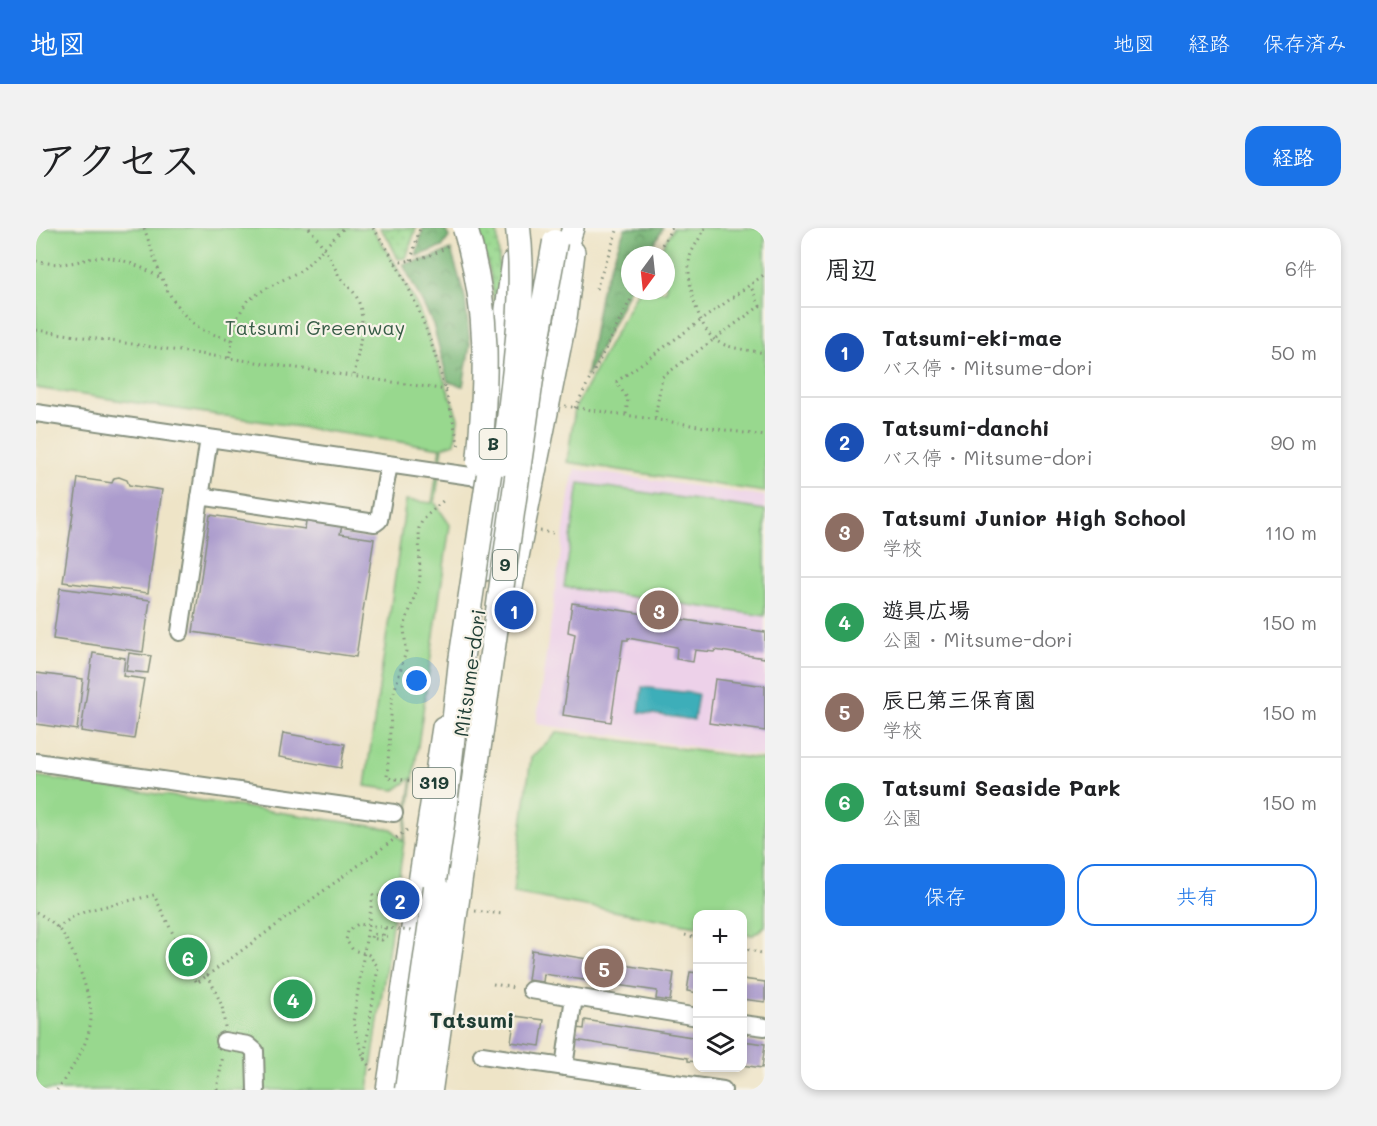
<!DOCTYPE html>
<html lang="ja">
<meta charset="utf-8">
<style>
body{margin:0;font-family:Mali,"Klee One",sans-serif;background:#f2f2f2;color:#202124}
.controls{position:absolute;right:18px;bottom:18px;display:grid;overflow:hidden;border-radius:12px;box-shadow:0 3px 9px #0003}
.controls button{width:54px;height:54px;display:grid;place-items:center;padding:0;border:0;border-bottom:2px solid #e0e0e0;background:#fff;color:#202124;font:30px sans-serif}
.compass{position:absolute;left:585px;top:18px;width:54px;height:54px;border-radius:50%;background:#fff;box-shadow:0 3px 9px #0003;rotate:195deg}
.you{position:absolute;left:381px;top:453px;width:21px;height:21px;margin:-15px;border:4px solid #fff;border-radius:50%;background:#1a73e8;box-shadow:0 0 0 9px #1a73e833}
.badge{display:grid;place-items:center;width:39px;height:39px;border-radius:50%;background:#1a73e8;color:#fff;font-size:20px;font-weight:700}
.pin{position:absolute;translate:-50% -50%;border:3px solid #fff;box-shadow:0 2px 6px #0006}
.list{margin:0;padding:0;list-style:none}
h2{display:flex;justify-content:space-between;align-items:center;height:78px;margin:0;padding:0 24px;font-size:26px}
h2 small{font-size:20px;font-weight:400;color:#757577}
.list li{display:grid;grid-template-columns:39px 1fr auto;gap:18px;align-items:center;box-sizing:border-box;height:90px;padding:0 24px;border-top:2px solid #e0e0e0}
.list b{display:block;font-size:22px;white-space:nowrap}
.list p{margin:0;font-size:20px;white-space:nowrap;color:#757577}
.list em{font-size:20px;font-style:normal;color:#757577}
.actions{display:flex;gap:12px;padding:18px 24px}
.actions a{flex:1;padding:14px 0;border:2px solid #1a73e8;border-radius:18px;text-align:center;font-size:21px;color:#1a73e8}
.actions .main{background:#1a73e8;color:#fff}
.icon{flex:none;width:33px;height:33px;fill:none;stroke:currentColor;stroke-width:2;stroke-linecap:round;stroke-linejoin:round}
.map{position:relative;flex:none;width:729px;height:862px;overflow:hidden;border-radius:18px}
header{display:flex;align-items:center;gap:36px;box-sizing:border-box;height:84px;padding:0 30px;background:#1a73e8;color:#fff}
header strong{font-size:28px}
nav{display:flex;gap:33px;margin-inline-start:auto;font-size:21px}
.intro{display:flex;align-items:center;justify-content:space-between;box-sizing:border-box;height:144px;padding:0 36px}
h1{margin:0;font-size:42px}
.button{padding:15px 27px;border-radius:18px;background:#1a73e8;color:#fff;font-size:21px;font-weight:700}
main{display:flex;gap:36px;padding:0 36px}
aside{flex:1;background:#fff;border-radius:18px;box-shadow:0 3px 9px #0003}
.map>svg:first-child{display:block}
.built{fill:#edd1e9}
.grass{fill:url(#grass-dots);stroke:#5c8a61;stroke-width:1.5}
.forest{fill:url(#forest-crowns);stroke:#4c7a56;stroke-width:1.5}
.park{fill:#98d88e;stroke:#5c8a61;stroke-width:1.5}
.water{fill:#3eaeb9;stroke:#2e7676;stroke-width:1.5}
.building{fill:#ac9ccd}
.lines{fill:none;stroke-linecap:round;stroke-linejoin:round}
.minor-casing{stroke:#86907e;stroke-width:20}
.major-casing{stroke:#86907e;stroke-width:24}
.highway-casing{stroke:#86907e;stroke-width:27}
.path{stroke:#86907e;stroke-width:3;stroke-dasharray:1.5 4.5;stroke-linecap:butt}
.minor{stroke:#fff;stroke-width:16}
.major{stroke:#fff;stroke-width:21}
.highway{stroke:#fff;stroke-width:24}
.highway-bridge-casing{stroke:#86907e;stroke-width:27;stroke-linecap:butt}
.path-bridge{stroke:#86907e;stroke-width:3;stroke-dasharray:1.5 4.5;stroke-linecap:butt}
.highway-bridge{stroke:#fff;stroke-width:24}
.labels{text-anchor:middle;stroke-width:4.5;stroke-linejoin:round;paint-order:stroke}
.shield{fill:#f7f3e8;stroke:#60746a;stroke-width:1.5}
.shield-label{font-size:18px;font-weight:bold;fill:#1f3d34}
.park-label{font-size:20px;fill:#375c46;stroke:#f7f3e8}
.street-label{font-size:20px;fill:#1f3d34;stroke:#f7f3e8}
.quarter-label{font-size:22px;font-weight:bold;fill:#1f3d34;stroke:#f7f3e8}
</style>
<header>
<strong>地図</strong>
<nav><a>地図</a><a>経路</a><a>保存済み</a></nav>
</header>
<div class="intro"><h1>アクセス</h1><a class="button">経路</a></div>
<main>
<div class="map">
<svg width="729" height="862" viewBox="0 0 729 862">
<defs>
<pattern id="grass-dots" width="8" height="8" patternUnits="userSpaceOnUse" patternTransform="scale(1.5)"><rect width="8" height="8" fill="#98d88e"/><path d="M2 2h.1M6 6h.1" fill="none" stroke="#83ba7b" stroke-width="1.8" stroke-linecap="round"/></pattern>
<pattern id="forest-crowns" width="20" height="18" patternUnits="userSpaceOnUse" patternTransform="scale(1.5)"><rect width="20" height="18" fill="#7ab879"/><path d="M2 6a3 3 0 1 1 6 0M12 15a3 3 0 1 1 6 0" fill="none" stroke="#639764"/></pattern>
</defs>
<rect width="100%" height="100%" fill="#f7f3e8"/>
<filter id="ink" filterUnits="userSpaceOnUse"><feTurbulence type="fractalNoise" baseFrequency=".0167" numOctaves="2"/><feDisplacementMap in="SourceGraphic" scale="12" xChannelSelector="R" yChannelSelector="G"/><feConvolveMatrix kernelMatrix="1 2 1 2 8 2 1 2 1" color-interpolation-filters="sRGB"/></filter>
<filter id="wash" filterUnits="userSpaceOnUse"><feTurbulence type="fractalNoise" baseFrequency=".008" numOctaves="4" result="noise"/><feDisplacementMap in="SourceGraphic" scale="24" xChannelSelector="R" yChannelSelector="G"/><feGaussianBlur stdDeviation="1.35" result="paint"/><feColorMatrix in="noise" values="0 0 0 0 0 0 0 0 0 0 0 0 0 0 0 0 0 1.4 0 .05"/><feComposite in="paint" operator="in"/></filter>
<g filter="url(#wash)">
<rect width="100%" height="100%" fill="#eee4c7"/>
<!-- built -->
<path class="built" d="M539,241L729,268V529L500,496L534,261Z"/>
<!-- grass -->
<path class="grass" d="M344,0H380L370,30L362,31L353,12Z
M442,0H461L465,62L461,104L455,49Z"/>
<!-- forest -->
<path class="forest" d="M387,0H408L413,9L406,19L380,28Z
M589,0H627L612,27H594V60L550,150L565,63Z
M415,22L429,70L434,117L427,158L412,154L397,96L367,36L391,31Z"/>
<!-- park -->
<path class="park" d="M0,0H336L359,35L383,82L422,190L419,215L407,219L399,275L414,297L332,862H0V548L356,601L367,613L376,550L359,562L329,558L370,272L396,275L405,220L0,160Z
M637,0H729V264L531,234L539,180L602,63H630V27H622Z
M543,255L729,282V388L528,359Z
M522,504L729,532V698L717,707L707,706L706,686H662L661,698L477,665L495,529Z"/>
<!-- water -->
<path class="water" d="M606,459L662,466L658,492L603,484Z"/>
<g id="blocks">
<!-- building -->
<path class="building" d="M42,250L76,255L78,250L83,249L91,252L93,257L126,262L112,365L27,354Z
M174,287L269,301L271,288L307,294L304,306L338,311L320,429L157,404Z
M24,360L114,372L107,424L17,411Z
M536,375L729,404V430L679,422L678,424L659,422L657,434L640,431L641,419L592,410V412H587L575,494L527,487L539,406L532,404Z
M57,425L89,430L87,448L108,451L98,511L45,503Z
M93,425L115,428L112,445L90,443Z
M0,445L47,451L41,502L0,496Z
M679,451L729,458V503L673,495Z
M247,505L309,516L305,540L243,529Z
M496,722L638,745L634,773L620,771L621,763L508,746L507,754L492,752Z
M654,744L662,745V765L651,763Z
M706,751L729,754V774L706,771Z
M479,788L508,792L504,818L475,814Z
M549,792L662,810V834L652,833V830L539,812L541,800L548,801Z
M706,813L729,816L726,840L706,837Z"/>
</g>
</g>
<g filter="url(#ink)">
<use href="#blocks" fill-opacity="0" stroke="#86907e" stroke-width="1.5"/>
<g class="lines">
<defs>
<path id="minor" d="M0,185L462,252
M164,268L339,295L343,292L353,236
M144,404L173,210
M0,534L358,585
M495,762L662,789
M706,796L729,799
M188,813L212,817L219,823L220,862
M446,827L687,862
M528,839L538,769"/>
<path id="major" d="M521,48L537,0
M457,169L477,33
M449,342L474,226
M476,359L530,90L538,24
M351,862L407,499"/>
<path id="highway" d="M400,659L425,433"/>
</defs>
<!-- minor casing -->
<use href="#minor" class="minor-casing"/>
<!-- major casing -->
<use href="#major" class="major-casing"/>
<!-- highway casing -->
<use href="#highway" class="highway-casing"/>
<!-- path -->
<path class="path" d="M108,0C121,35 129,75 161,98C171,106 184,108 196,112
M273,0C288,18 293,28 303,48C308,56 317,61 321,70C332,93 321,125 318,149
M337,0C384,65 407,143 423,220
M669,0C665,9 656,20 654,29C649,50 662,99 679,112C692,121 714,122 729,125
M620,27L636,0
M375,32L384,0
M0,33C11,35 22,37 33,35C44,34 55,29 66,29C83,29 110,40 124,50
M359,35C376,32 400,29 413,16
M560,61L582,0
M0,102L411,162
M193,130L201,90L211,73L229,61L266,42L308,0
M529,178L729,208
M539,180L599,63
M590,186L592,171L580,154L729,46
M619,190L626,149L724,78L714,57
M504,303L517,305
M379,553L351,550L356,471L370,423L368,399L384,352L383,300L387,291L409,271
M439,683L467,686
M0,684C10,689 18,695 25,704C37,718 57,773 55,791C53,817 35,842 21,862
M21,700L38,688L53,682L118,667L161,755L172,747
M349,700L346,712L335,710L336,706L356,709
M649,707L662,710
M706,720L729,726
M457,756L479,760
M189,799L186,778L172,747L371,602
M336,842L328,831L317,794L337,667L362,670
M181,862L187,827"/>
<!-- minor -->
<use href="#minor" class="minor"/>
<!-- major -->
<use href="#major" class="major"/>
<!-- highway -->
<use href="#highway" class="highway"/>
<defs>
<path id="highway-bridge" d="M429,0C454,83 451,149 443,234
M468,235C476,158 491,77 482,0
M425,433L458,213
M371,862L400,659
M394,862L498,130L519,14"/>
</defs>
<!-- highway-bridge casing -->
<use href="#highway-bridge" class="highway-bridge-casing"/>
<!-- path-bridge -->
<path class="path-bridge" d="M328,831L342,739L333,727L317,722L310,712L312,703L322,696L375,703"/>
<!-- highway-bridge -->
<use href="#highway-bridge" class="highway-bridge"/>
</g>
</g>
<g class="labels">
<!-- shield labels -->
<g class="shield">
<rect x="443.5" y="201" width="27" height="30" rx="4.5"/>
<rect x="457" y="322" width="24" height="30" rx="4.5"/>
<rect x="377" y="540" width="42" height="30" rx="4.5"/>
</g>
<g class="shield-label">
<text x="457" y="222">B</text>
<text x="469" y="343">9</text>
<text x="398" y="561">319</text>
</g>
<!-- park labels -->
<g class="park-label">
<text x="279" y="107">Tatsumi Greenway</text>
</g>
<!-- street labels -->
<g class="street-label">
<text transform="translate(434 445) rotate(-82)" y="7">Mitsume-dori</text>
</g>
<!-- quarter labels -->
<g class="quarter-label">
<text x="436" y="800">Tatsumi</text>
</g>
</g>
</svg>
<div class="controls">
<button>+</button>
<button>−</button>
<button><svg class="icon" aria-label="layers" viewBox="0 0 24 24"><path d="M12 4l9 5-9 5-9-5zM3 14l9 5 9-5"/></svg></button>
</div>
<svg class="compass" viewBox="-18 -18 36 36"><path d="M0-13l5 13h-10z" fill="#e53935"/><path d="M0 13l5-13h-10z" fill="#757577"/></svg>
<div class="you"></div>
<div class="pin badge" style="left:478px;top:382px;background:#1a4fb4">1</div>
<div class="pin badge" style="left:364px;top:672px;background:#1a4fb4">2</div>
<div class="pin badge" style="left:623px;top:382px;background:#8d6e63">3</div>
<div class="pin badge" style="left:257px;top:771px;background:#2e9e5b">4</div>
<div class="pin badge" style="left:568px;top:740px;background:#8d6e63">5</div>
<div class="pin badge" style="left:152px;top:729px;background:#2e9e5b">6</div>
</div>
<aside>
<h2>周辺<small>6件</small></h2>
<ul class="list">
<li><span class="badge" style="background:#1a4fb4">1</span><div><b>Tatsumi-eki-mae</b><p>バス停 · Mitsume-dori</p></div><em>50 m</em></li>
<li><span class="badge" style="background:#1a4fb4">2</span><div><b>Tatsumi-danchi</b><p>バス停 · Mitsume-dori</p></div><em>90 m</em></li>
<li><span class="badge" style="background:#8d6e63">3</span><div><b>Tatsumi Junior High School</b><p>学校</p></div><em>110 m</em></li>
<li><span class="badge" style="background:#2e9e5b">4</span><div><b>遊具広場</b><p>公園 · Mitsume-dori</p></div><em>150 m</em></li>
<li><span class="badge" style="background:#8d6e63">5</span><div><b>辰巳第三保育園</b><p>学校</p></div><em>150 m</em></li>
<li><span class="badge" style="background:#2e9e5b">6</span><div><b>Tatsumi Seaside Park</b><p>公園</p></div><em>150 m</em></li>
</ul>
<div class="actions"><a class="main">保存</a><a>共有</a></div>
</aside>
</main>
